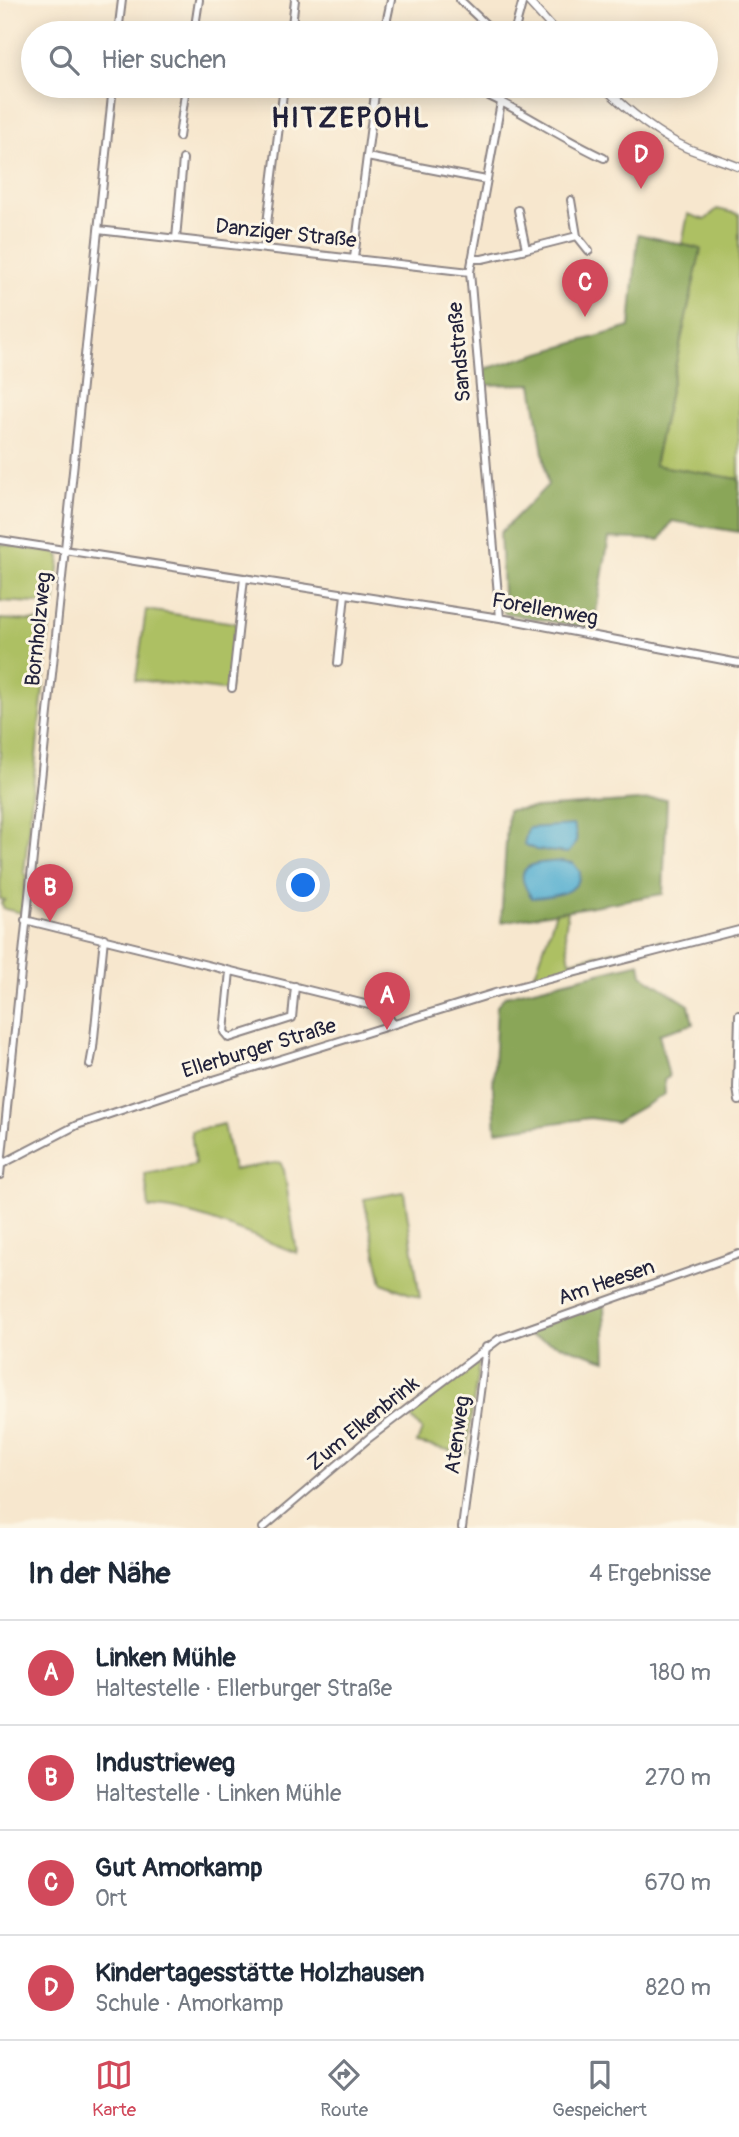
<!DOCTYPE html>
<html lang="de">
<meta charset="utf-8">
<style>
body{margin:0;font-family:Pangolin,sans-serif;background:#f6f6f7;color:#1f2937}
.you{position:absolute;left:304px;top:886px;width:24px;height:24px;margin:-18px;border:5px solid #fff;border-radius:50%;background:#1a73e8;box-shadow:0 0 0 10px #1a73e833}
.badge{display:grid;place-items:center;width:46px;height:46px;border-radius:50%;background:#d1495b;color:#fff;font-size:23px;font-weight:700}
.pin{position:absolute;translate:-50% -58px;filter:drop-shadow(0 2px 4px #0008)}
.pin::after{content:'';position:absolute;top:37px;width:24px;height:21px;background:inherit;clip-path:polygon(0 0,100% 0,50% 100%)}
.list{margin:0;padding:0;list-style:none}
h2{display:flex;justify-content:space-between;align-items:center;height:91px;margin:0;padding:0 28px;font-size:30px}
h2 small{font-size:23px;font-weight:400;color:#747a83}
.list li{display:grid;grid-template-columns:46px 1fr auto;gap:21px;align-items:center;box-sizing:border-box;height:105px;padding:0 28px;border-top:2px solid #e0e1e3}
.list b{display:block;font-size:26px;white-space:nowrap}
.list p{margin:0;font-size:23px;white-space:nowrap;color:#747a83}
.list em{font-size:23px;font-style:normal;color:#747a83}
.icon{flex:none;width:38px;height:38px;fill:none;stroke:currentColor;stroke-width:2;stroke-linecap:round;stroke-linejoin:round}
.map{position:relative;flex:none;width:739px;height:1528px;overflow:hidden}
.search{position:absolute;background:#fff;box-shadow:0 4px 18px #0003;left:21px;right:21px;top:21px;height:77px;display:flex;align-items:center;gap:18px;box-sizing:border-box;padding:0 24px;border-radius:38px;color:#747a83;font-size:26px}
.sheet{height:511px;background:#fff}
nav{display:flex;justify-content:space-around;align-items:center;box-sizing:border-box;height:98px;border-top:2px solid #e0e1e3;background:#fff;font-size:19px;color:#747a83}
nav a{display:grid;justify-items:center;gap:4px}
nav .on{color:#d1495b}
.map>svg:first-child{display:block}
.green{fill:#adc063;stroke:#68714f;stroke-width:2}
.forest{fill:#8aa659;stroke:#56644a;stroke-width:2}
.water{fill:#52aed0;stroke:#3a6886;stroke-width:2}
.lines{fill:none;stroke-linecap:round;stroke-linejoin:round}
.minor-casing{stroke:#8c8484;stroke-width:10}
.tertiary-casing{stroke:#8c8484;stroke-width:10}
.minor{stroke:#fff;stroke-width:6}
.tertiary{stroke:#fff;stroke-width:7}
.labels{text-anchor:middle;stroke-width:6;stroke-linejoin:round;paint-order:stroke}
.street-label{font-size:21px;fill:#22223b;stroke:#fcf5e5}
.district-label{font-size:28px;font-weight:bold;letter-spacing:2px;fill:#22223b;stroke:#fcf5e5}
</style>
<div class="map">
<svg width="739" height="1528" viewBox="0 0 739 1528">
<rect width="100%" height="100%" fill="#fcf5e5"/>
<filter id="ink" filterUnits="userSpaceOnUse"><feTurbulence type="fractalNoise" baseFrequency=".0143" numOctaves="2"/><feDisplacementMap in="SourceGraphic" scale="14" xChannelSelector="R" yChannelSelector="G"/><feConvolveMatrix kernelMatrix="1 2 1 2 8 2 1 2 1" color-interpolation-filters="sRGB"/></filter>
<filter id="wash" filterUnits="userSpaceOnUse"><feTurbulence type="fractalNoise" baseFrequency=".00686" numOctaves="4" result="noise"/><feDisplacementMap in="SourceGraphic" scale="28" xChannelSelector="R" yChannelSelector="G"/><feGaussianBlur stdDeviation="1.57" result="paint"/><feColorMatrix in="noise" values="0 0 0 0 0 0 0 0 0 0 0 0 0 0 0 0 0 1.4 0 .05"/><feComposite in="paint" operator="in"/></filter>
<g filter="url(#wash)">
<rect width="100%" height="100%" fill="#f7e7ce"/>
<!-- green -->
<path class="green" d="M717,209L739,214V479L654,466L700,249L682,244L688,214L705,220Z
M0,544L57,553L60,557L55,604L0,601Z
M146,610L236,623L229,691L136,680Z
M0,619L50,622L24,873L27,875L22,913L4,909L1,903L5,900L0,899Z
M568,910L565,933L570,961L663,940V945L531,977L536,971L556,912Z
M224,1124L233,1170L280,1162L284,1170L297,1253C256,1238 191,1207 149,1208L145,1174L195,1165L191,1131Z
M404,1192L420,1298L382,1283L364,1199Z
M478,1362L479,1363L466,1454L417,1443L422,1430L409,1415Z"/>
<!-- forest -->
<path class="forest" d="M638,234L701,249L654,465L739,479V532L672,521L660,540L609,538L593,629L504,613L500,533L548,485L532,384L483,385L481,370L630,327Z
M667,799L663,894L501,922L508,810Z
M640,963L642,975L689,1005L693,1024L659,1034L669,1077L664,1080L665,1094L616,1122L590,1118L496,1131L493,1089L497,1006L505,996Z
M604,1304L606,1360L525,1334L526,1331Z"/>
<!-- water -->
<path class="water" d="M573,825C579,837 577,844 568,853L536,850L524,844L528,828Z
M561,861L573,863L580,872C581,894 550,897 532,898C508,864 534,863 561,861Z"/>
</g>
<g filter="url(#ink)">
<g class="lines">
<defs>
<path id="minor" d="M460,0L495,33
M118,33L122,0
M194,33L199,0
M291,33L295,0
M384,33L391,0
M514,33L523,0
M466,86C515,105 556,136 604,158
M179,137L186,86
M367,157L486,180
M98,230L470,272
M577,236L589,251
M176,239L183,159
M264,248L284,86
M526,249L577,236L571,200
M354,258L376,86
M472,259H482L526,249L518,210
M0,540L500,618L739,663
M500,618L470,272L504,86
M338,663L345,594
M232,688L244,578
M25,920L377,1007L387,1014L393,1024
M230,971L224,1032L229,1038L292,1018L295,986
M739,1015L737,1088L739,1101
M90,1065L93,1048L104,938
M0,1165L77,1125L181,1090L495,993L739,930
M0,1175L113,86
M263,1528L369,1438L499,1339L739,1254
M462,1528L486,1347"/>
<path id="tertiary" d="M527,0L557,33
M603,86C627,110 656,134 687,148C704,155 722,160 739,167"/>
</defs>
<!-- minor casing -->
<use href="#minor" class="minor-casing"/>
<!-- tertiary casing -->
<use href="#tertiary" class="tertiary-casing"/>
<!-- minor -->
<use href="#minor" class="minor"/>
<!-- tertiary -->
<use href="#tertiary" class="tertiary"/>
</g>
</g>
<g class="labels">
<!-- street labels -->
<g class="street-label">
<text transform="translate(286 233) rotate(6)" y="7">Danziger Straße</text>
<text transform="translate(459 352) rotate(-95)" y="7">Sandstraße</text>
<text transform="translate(545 609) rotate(10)" y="7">Forellenweg</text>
<text transform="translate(38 629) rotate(-84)" y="7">Bornholzweg</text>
<text transform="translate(259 1048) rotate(-17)" y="7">Ellerburger Straße</text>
<text transform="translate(606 1282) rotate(-19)" y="7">Am Heesen</text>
<text transform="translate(363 1423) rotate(-39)" y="7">Zum Elkenbrink</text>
<text transform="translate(457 1435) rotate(-82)" y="7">Atenweg</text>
</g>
<!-- district labels -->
<g class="district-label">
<text x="351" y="127">HITZEPOHL</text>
</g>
</g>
</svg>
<div class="you"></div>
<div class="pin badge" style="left:387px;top:1030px">A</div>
<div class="pin badge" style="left:50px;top:922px">B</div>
<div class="pin badge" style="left:585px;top:317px">C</div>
<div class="pin badge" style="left:641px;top:189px">D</div>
<div class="search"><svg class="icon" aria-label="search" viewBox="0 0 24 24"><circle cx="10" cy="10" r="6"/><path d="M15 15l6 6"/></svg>Hier suchen</div>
</div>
<section class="sheet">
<h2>In der Nähe<small>4 Ergebnisse</small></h2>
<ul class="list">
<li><span class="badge">A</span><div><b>Linken Mühle</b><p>Haltestelle · Ellerburger Straße</p></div><em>180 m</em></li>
<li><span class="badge">B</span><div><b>Industrieweg</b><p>Haltestelle · Linken Mühle</p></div><em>270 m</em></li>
<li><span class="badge">C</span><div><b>Gut Amorkamp</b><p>Ort</p></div><em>670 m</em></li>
<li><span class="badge">D</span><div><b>Kindertagesstätte Holzhausen</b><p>Schule · Amorkamp</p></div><em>820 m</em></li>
</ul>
</section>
<nav>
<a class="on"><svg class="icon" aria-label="map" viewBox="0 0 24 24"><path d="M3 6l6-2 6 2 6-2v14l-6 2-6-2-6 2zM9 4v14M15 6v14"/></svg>Karte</a>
<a><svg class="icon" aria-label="directions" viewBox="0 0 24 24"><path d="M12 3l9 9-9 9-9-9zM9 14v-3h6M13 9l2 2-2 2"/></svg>Route</a>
<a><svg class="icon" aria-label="saved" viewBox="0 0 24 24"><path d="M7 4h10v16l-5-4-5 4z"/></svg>Gespeichert</a>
</nav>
